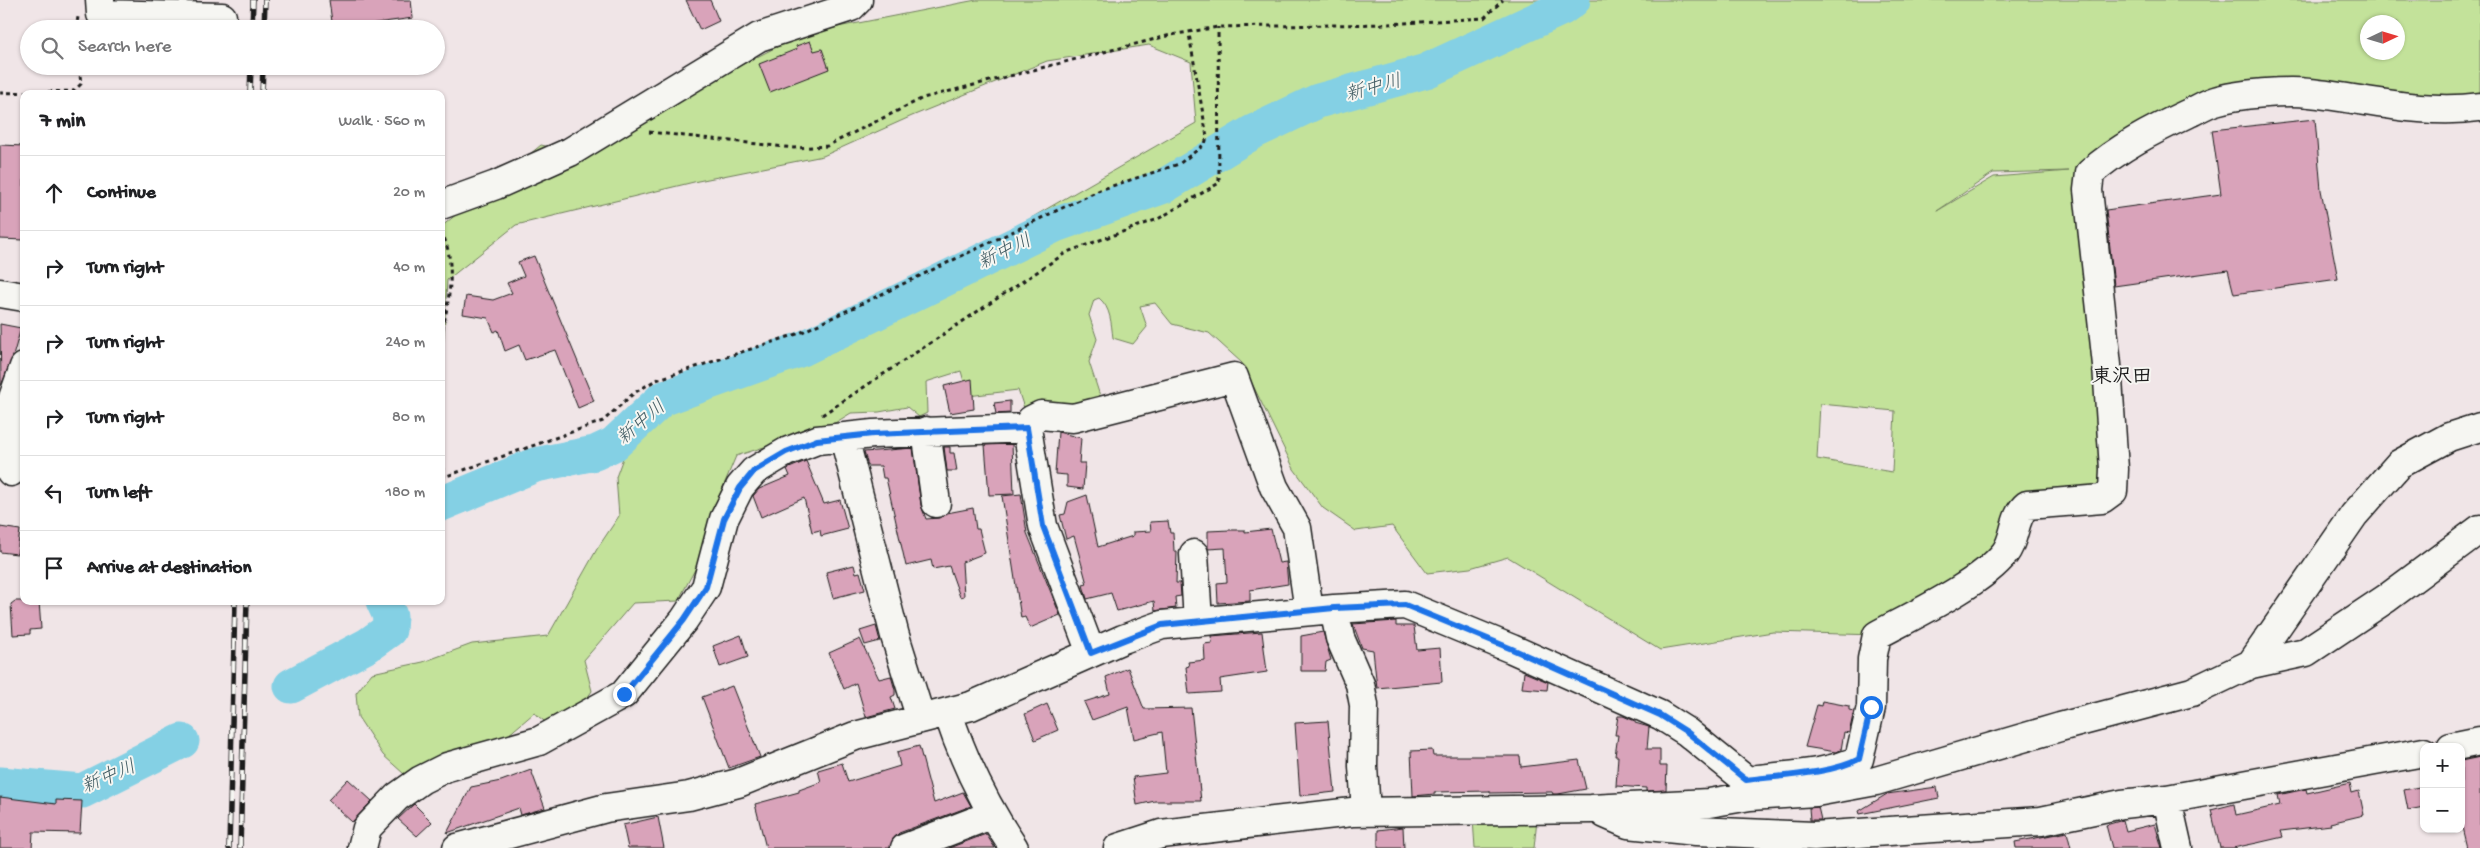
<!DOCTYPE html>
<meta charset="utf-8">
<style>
body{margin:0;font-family:"Gochi Hand","Klee One",sans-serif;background:#f6f6f6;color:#202124}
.controls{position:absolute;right:15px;bottom:15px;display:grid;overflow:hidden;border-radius:10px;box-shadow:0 1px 4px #0004}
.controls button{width:45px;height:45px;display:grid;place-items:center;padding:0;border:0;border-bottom:1px solid #e0e0e0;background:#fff;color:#202124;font:25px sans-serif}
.compass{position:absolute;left:2360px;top:15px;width:45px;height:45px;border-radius:50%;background:#fff;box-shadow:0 1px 4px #0004;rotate:86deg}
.stop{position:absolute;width:15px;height:15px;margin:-11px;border:4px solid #1a73e8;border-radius:50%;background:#fff}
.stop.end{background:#1a73e8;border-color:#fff;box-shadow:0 1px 5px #0008}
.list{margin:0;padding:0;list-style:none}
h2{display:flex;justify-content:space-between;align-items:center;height:65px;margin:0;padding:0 20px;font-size:21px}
h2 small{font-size:16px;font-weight:400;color:#757577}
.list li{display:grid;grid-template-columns:32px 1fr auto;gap:15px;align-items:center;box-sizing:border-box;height:75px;padding:0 20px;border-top:1px solid #e0e0e0}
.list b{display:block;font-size:19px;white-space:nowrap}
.list em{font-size:16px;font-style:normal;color:#757577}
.icon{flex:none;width:28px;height:28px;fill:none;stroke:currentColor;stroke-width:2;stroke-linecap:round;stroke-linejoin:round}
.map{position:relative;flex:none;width:2480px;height:848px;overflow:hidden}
.search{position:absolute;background:#fff;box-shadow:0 1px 4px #0004;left:20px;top:20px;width:425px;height:55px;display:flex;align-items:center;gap:12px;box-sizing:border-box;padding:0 18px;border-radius:28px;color:#757577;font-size:19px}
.panel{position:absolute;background:#fff;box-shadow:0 1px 4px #0004;left:20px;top:90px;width:425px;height:515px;border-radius:10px}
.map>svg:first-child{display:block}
.green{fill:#c3e29a;stroke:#707f5b;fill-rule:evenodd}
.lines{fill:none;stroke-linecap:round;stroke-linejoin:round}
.river{stroke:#84d0e4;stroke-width:35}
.building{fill:#d9a3ba;stroke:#1c1c1c}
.minor-casing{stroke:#1c1c1c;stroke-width:31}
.path{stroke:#1c1c1c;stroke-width:3;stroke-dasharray:4 4;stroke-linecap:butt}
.minor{stroke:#f6f6f2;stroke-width:28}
.rail-casing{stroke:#1c1c1c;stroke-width:5.5}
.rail{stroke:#f6f6f2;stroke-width:4;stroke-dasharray:11;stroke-linecap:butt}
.route{stroke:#1a73e8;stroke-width:6}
.labels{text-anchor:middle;stroke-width:4;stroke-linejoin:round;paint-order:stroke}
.water-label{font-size:19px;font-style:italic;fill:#405b62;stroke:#f6f6f2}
.quarter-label{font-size:20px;font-weight:bold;fill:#1c1c1c;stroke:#f6f6f2}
</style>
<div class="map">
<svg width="2480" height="848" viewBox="0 0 2480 848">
<rect width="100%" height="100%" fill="#f0e5e7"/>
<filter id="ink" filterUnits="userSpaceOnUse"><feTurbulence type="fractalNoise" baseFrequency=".02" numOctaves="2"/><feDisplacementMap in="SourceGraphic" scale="10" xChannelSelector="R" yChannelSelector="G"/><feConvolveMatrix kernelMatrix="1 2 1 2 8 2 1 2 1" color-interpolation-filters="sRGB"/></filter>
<g filter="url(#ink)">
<!-- green -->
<path class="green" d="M976,0H2480V108L2266,81L2083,170L2113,491L2030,511L2006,551L1877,635L1773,632L1660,650L1508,557L1470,568L1427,573L1392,526L1356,531L1323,508L1294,469L1242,363L1209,333L1172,324L1155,303L1140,306L1147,327L1133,344L1113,338C1111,323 1111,308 1099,298L1094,300L1089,315L1097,339L1089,362L1101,399L1094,416L1025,411L1018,390L968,396L961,371L926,382L927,413L919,417L907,407L879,412L851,413L830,426L736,456L708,523L699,562L678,601L633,603L584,660L592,691L579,710L548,724L534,713L494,747L444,758L404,774L383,755L358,717L356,693L372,673L423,662L472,644L548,636L597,549L619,516L616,477L634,428L655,397L707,369L911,287L1196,123L1191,62L1149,45L1047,61L912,116L823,156L698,181L516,225L447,280L441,388V227L541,145L571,152L802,34ZM2368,22H2398V52H2368ZM2069,171L1994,177L1937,211L1993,173ZM1820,404L1895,411L1892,472L1817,459Z
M1473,819H1537L1534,848H1475Z"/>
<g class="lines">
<!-- river -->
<path class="river" d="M441,504L535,465L595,453L614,444L662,399L802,349L1055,225L1164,186L1253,132L1318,101L1426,71L1562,8L1573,0
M291,686L368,645L389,630L390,616L383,601
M0,784L82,791L182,741"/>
</g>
<!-- building -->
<path class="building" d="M329,0H411L413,18L333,29Z
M686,0H710L719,21L700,30Z
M810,41L814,51L822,49L829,69L770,92L759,64L797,49L796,46Z
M2315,119L2321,190L2338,279L2234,294L2228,270L2114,286L2106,210L2221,194L2212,130Z
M0,145L24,146V240L0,239Z
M534,256L594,401L578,408L555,350L525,360L519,345L505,351L498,330L494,332L488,318L463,314L466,296L493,300L512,293L507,283L524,276L518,262Z
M0,324L21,328L13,356L1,386Z
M972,379L974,409L950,413L944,386Z
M1010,401V413L996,414L994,403Z
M1058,432L1081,438L1079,463H1085L1083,489L1067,487V475L1055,474Z
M1012,444L1014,494L989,495L985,445Z
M944,447H950V453H954L957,471H947Z
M913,448L921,505L926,519L939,518L947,513L973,508L976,529H979L985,553L962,562L964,596L960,597L949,566L933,569L931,560L906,566L886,478H883L881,466H868L864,452Z
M806,461L824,504L840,500L848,529L821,536L820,530L812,532L804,498L761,517L753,496L759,489L790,476L787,469Z
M1021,494L1027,533L1060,615L1030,628L1025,617L1021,618L1002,496Z
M1087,495L1098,547L1133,536V532L1151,531L1150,522L1168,521L1170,533H1173L1174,551H1177L1176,583H1180L1181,596L1175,597L1176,608L1155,611L1154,601L1117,611L1111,593L1087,599L1083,585L1087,584L1074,536L1066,539L1060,515L1065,514L1068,502Z
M0,527L20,530L17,554L0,552Z
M1271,529L1279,563L1286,562L1288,584L1250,590V601L1218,603L1217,583L1227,582L1225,548L1208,549V531L1230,530H1245V532Z
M854,565L856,573L860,572L865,590L833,598L826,572Z
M15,601H39L41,629L30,630V634L13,635L11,604Z
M1396,621V626H1414L1417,650L1440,648L1442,682L1377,688L1373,650L1362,648L1353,624Z
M876,626L880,641L865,645L860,631Z
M1262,632L1267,672L1220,679L1221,692L1189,694L1186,667L1189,666L1188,662L1205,660L1204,644L1212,643L1211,636Z
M1323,632L1331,660L1326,662L1325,671H1301V636Z
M741,635L748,657L720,667L713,646Z
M860,639L879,679L891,676L895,690V695L891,697L895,709L866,717L856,683L844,689L829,653Z
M1128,668L1144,709L1191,708L1201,801H1155L1137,805L1133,777L1166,773L1162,732L1134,739L1128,707L1092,720L1084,702L1110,694L1106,677Z
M1524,672L1548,682L1547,690L1522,688Z
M732,686L760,757L729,768L702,697Z
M1822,701L1849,706V710L1854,711L1849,733L1844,732L1841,750L1836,752L1805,747L1817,705L1821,706Z
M1047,704L1058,730L1035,740L1025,714Z
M1618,716H1623L1635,721V723L1649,727L1647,749H1660V766H1667L1666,790L1646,791V788L1616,786L1618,756H1615L1618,735H1615Z
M1328,721L1335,792L1300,796L1295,723Z
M919,746L934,803L963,792L971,806L899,833L893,839L890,848H766L755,804L799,792V790L821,782L818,770L842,763L848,782L900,766L897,752Z
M1432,750L1433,756H1520L1521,767L1579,760L1586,789L1558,794H1553L1552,792L1490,793V791L1435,792V794L1413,796L1411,751Z
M2480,757V848H2467L2461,823V761Z
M531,770L545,808L521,815L519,808L447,833L471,787L501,781Z
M348,779L372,801L352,822L328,800Z
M2350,783L2352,793L2359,791L2364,815L2330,823L2331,825L2281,831L2283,837L2257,843L2233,848H2220L2211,810L2234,804L2236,815L2280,805L2278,795L2306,789L2307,793Z
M2424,786V807L2408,810L2404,790Z
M1937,787L1939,798L1860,814L1859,811L1887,794Z
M0,797L56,804V800L82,801L80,833L33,832L32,848H0Z
M414,804L432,822L417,836L398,819Z
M1818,807L1821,820H1810L1809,808Z
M658,817L664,848H628L623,825Z
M2123,820L2126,831L2155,824L2162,848H2112L2106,825Z
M1403,827L1404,848H1378V830Z
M2067,832L2071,848H2016L2015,842Z
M986,834L995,848H949Z"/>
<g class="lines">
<defs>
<path id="minor" d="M100,0L101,14L222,17
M441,205L496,185L570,152L759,37L851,7L858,0
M0,293L24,297
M1027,428L1043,526L1091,653
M926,431L936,503
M844,437L895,636L921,719
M11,472L9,409L24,367
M1194,554L1198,622
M1334,609L1340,638L1360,684L1364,705L1363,766L1366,812
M2251,664L2306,652L2387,598L2480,529
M948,713C964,762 985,805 1014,848
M2451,747L2480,741
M1758,779C1788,775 1833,774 1859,759L1871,707L1872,659L1877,635C1912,616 1982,583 2005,553C2016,539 2013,516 2027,505L2102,499L2113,491L2114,469L2107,365L2088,190L2090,173C2118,148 2153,130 2187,114C2196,110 2205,104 2215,101C2237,94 2287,90 2310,93C2367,99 2422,115 2480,107
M2167,799L2178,848
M1605,814L1628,824L1696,831L1814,836L2041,821L2122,804L2167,799L2424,752
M362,848L367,828L397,797L421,780L447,767L539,741L624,694L684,620L706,587L724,519L740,487L754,471L786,452L817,440L873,434L1027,428L1031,420L1041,415L1073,418L1234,377L1274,487L1297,528L1309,611
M457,848L606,808L689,796L738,783L855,736L971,706L1123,639L1162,625L1334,609L1405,605L1512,649L1660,715L1687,732L1746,780L1750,796
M905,848L991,815
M1118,848L1161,834L1352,812L1591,809L1709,803L1750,796L1816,792L1876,781L2060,727L2192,692L2251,664L2354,515L2399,464L2449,437L2480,427"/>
</defs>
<!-- minor casing -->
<use href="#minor" class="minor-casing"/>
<!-- path -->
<path class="path" d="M76,29L78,17
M0,93L74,91L81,84L79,66
M649,132L794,148L827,146L923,98L1171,35L1218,27L1389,24L1484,18L1503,0
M441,231C458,264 448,303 441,338
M822,415L1067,252L1158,219L1219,183L1218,27
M441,458L444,477L603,421L634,393L656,380L800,333L1100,190L1179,164L1205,144L1207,137L1189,34"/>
<!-- minor -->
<use href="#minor" class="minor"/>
<defs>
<path id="rail" d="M252,29L253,0
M264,29L265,0
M250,94L251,66
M262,94L263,66
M229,848L235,601
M240,848L247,601"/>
</defs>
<!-- rail casing -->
<use href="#rail" class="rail-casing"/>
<!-- rail -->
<use href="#rail" class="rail"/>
</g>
</g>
<g class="lines" filter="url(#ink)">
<!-- route -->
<path class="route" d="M624,694L684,620L706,587L724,519L740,488L754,471L786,452L817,440L873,434L1027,428L1043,526L1091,653L1162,625L1334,608L1405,605L1512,649L1660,715L1687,732L1746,780C1778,776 1832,774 1859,759L1871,707"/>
</g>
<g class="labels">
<!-- water labels -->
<g class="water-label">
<text transform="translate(1373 86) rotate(-15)" y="7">新中川</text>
<text transform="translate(1004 250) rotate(-26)" y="7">新中川</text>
<text transform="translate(640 421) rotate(-40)" y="7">新中川</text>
<text transform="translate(108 775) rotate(-23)" y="7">新中川</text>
</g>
<!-- quarter labels -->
<g class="quarter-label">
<text x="2122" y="382">東沢田</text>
</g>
</g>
</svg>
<div class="controls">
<button>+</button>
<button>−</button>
</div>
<svg class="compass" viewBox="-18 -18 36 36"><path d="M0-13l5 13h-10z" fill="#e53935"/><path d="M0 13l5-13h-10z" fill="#757577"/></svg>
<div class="stop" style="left:1871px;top:707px"></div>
<div class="stop end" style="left:624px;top:694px"></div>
<div class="search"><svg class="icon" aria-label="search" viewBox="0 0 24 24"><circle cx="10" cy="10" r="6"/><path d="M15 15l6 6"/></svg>Search here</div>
<section class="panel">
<h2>7 min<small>Walk · 560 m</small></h2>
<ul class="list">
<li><svg class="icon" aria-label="ahead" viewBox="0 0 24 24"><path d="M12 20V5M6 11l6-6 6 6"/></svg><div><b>Continue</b></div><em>20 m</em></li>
<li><svg class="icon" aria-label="right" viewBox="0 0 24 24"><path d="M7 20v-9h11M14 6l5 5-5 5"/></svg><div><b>Turn right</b></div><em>40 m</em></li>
<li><svg class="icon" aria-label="right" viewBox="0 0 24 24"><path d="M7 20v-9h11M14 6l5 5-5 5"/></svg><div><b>Turn right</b></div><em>240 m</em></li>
<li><svg class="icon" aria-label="right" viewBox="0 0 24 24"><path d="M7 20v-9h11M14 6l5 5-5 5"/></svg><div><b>Turn right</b></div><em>80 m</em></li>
<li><svg class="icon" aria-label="left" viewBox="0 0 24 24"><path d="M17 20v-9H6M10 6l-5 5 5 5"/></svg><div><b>Turn left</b></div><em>180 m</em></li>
<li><svg class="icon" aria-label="arrive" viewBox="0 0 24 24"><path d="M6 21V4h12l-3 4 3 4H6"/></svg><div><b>Arrive at destination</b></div></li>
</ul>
</section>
</div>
